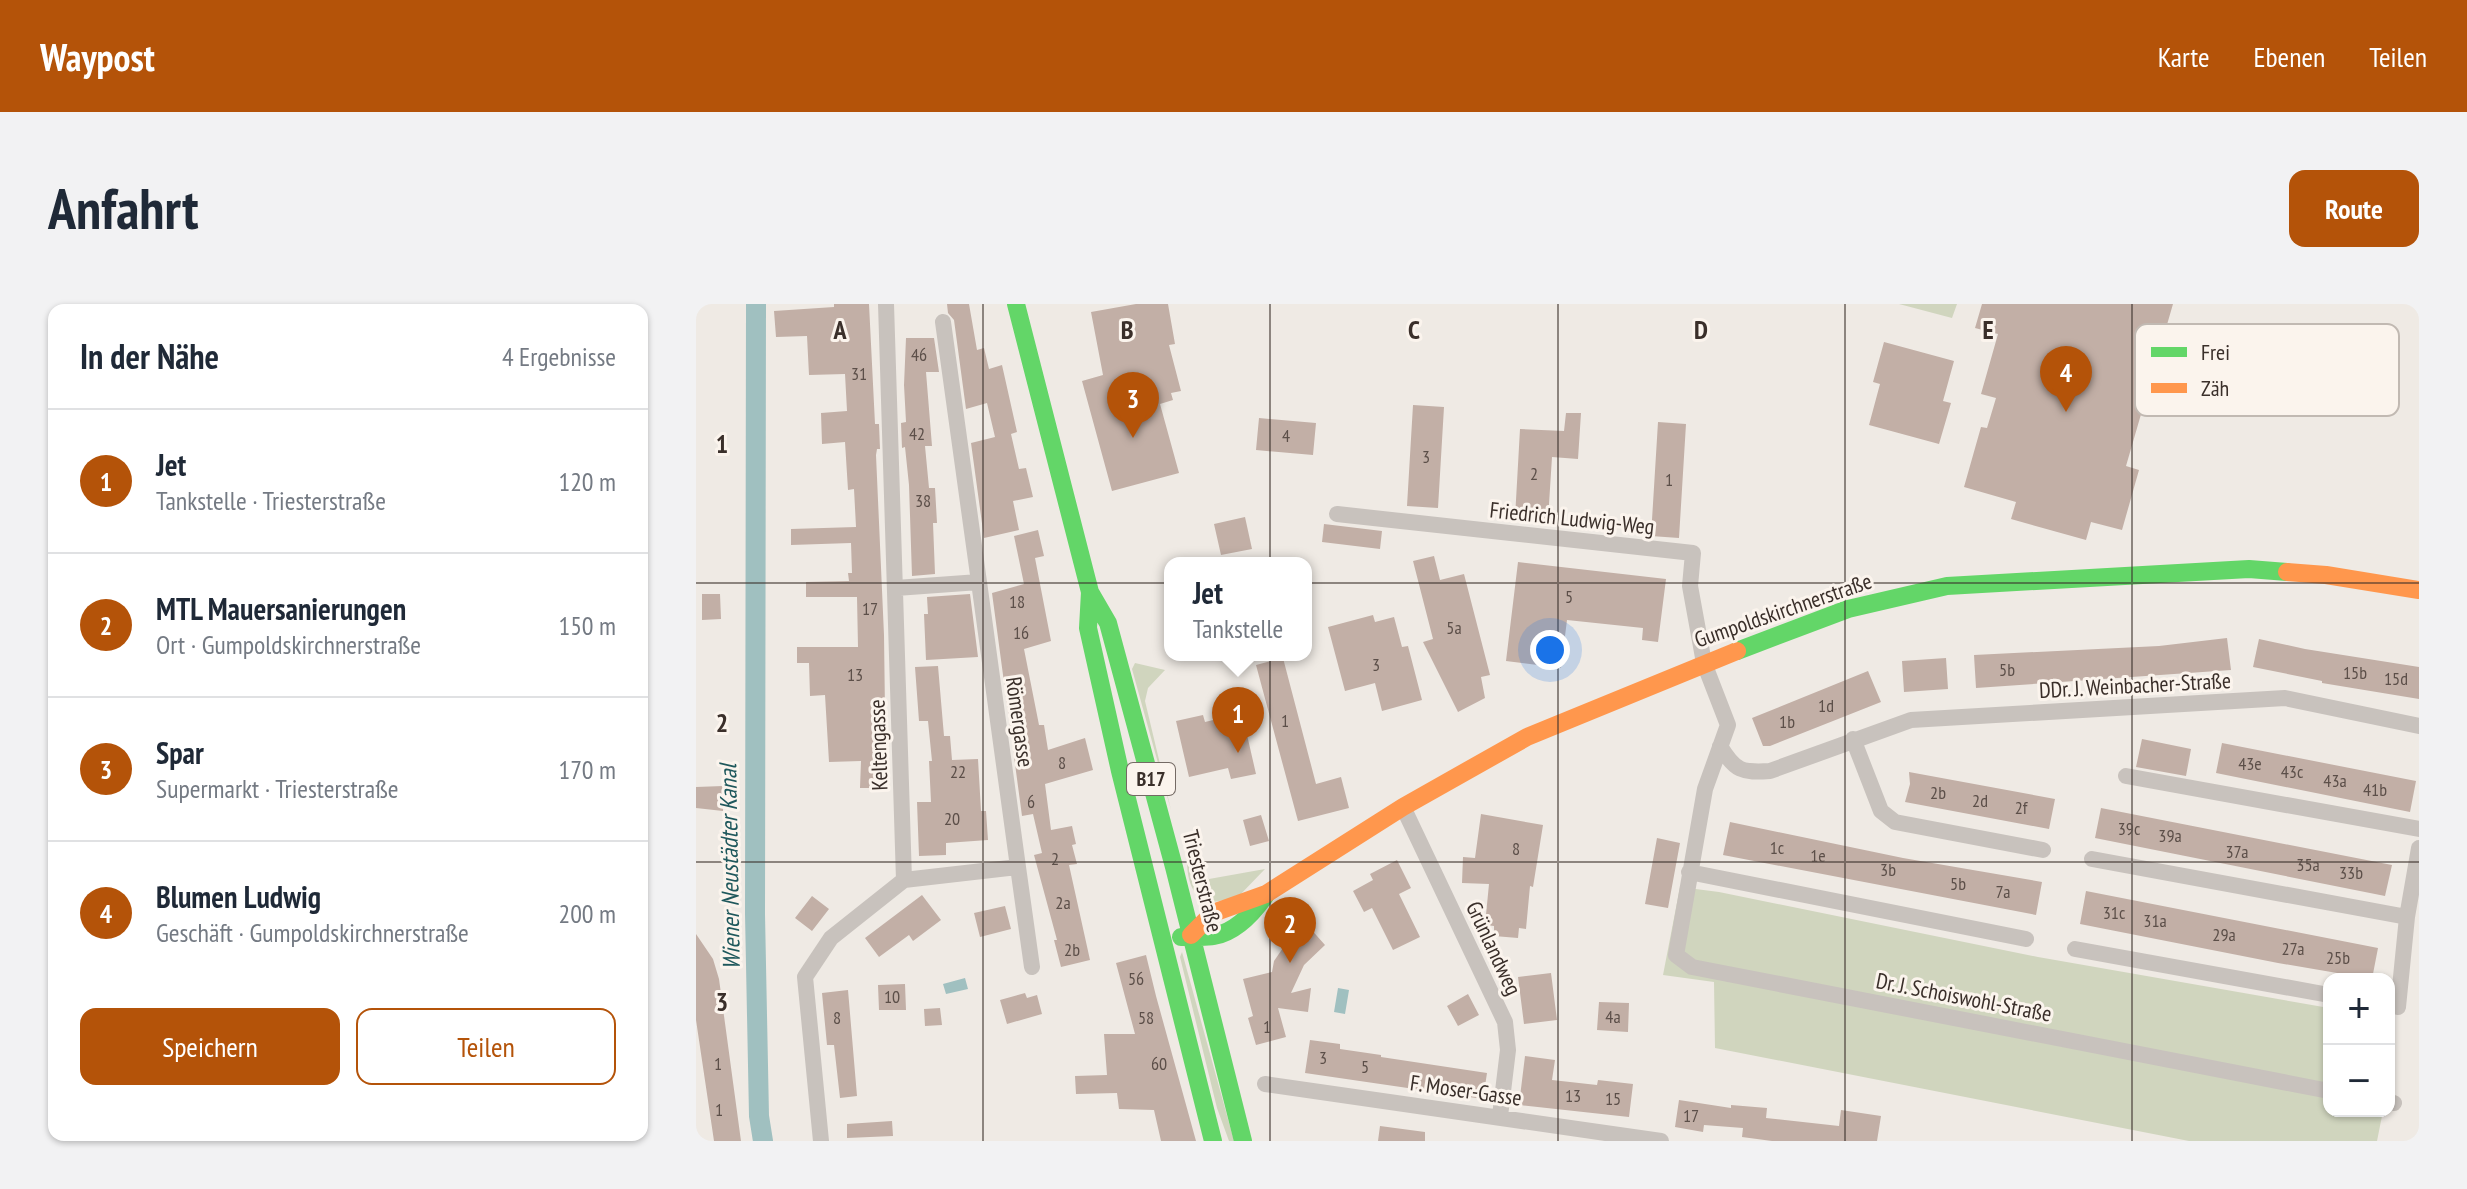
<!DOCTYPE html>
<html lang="de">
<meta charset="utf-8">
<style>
body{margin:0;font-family:"PT Sans Narrow",sans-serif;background:#f2f2f3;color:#1f2937}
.controls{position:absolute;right:24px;bottom:24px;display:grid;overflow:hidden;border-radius:16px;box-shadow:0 2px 6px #0004}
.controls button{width:72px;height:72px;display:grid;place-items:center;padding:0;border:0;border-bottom:2px solid #e0e1e3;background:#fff;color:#1f2937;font:40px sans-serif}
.you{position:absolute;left:854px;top:346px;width:28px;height:28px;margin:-20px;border:6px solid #fff;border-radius:50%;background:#1a73e8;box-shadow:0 0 0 12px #1a73e833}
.badge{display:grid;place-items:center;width:52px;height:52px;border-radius:50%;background:#b45309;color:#fff;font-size:26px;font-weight:700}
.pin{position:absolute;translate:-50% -66px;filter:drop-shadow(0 2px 4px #0008)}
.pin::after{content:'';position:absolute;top:42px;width:28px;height:24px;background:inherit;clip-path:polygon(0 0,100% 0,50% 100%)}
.popup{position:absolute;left:468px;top:253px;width:148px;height:104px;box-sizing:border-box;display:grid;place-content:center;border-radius:16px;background:#fff;filter:drop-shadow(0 2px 6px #0005);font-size:26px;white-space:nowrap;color:#747a83}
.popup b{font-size:30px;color:#1f2937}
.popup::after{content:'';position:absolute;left:50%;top:100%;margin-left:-16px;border:16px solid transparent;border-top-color:#fff}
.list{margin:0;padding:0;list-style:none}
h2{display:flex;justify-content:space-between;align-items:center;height:104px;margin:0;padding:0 32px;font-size:34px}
h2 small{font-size:26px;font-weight:400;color:#747a83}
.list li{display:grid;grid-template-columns:52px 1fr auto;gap:24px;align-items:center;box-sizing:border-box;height:144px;padding:0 32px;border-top:2px solid #e0e1e3}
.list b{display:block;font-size:30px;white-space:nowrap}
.list p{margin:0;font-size:26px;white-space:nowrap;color:#747a83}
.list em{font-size:26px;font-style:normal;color:#747a83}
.actions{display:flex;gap:16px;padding:24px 32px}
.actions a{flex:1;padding:18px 0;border:2px solid #b45309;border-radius:16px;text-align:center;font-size:28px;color:#b45309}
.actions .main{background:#b45309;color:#fff}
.map{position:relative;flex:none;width:1723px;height:837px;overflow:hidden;border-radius:16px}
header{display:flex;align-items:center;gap:48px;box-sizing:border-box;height:112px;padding:0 40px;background:#b45309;color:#fff}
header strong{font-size:38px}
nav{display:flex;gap:44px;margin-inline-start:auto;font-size:28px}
.intro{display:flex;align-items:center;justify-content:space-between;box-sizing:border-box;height:192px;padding:0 48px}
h1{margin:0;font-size:56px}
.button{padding:20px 36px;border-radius:16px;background:#b45309;color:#fff;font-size:28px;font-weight:700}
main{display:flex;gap:48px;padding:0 48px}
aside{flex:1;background:#fff;border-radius:16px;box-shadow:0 2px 6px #0004}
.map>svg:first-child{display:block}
.green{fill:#d0d5be}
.water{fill:#a0c0c0}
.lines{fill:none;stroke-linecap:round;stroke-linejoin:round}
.canal{stroke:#a0c0c0;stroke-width:20}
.building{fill:#c2afa6}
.street{stroke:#c8c2bd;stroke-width:16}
.fast{stroke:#63d668;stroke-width:18}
.slow{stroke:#ff974d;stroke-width:18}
.grid{fill:none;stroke:#3a2f2a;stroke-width:2;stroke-opacity:0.55}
.labels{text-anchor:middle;stroke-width:6;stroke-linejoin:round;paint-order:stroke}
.number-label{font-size:18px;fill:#5c4f49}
.shield{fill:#fbf4ed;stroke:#746a64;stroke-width:2}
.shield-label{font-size:20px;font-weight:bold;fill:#3a2f2a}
.street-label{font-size:22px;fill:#3a2f2a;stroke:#fbf4ed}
.water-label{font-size:24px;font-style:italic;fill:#1f585c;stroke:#fbf4ed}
.key{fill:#fbf4ed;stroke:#c1b9b2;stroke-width:2}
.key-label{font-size:22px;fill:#3a2f2a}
.grid-label{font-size:26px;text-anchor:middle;font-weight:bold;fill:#3a2f2a;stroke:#fbf4ed;stroke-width:6;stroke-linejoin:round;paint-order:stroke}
</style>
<header>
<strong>Waypost</strong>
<nav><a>Karte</a><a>Ebenen</a><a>Teilen</a></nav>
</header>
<div class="intro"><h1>Anfahrt</h1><a class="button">Route</a></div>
<main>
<aside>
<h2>In der Nähe<small>4 Ergebnisse</small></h2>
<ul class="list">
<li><span class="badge">1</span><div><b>Jet</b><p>Tankstelle · Triesterstraße</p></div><em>120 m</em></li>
<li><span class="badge">2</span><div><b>MTL Mauersanierungen</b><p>Ort · Gumpoldskirchnerstraße</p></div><em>150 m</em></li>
<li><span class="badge">3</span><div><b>Spar</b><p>Supermarkt · Triesterstraße</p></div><em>170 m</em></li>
<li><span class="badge">4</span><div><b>Blumen Ludwig</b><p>Geschäft · Gumpoldskirchnerstraße</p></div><em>200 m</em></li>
</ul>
<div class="actions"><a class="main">Speichern</a><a>Teilen</a></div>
</aside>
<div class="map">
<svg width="1723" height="837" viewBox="0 0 1723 837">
<rect width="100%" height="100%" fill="#efeae4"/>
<!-- green -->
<path class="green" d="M1203,0H1261L1256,14Z
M439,359L469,366L452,384L449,397L475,506L436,365Z
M496,537L500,556L513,575L569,565L541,594L511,599C489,586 491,564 491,541Z
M984,583L1023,588L1342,653L1633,704V807H1687L1681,837H1493L1019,744L1018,678L967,671Z
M486,648L538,837H533L521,804L484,653Z"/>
<!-- water -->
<path class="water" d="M269,674L272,685L250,690L247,680Z
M642,684L653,686L649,710L638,708Z"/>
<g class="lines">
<!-- canal -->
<path class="canal" d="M60,0L59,610L63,812L67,837"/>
</g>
<!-- building -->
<path class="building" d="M138,0H173L179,120H183L184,145H181L180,151L188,331L190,484H164L165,457L133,458L129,391L114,392L113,359H101V343H162L161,293H110V278L153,277L152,269H156L155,239L95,241V225L160,223L158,185L152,186L149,138L126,140L125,109L151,107L149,70L113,71L111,32L80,33L78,7L138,3Z
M251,0H273L281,46L288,44L293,65L306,61L321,128L315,130L323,165L330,164L337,193L317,197L323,226L288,234L275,139L299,133L291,99L270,105L258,16L252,9Z
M440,0H472L479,40L473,41L485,87L475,89L477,96L464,100L483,169L416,187L386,77L407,71L395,8Z
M1286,0H1477L1430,162L1443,166L1426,226L1395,218L1390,236L1315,215L1320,198L1268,183L1285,123L1291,124L1300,94L1285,90L1302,30L1279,24Z
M210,34H238L243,68H230L236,142H229L233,184H239L241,219H237L239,270L216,272L213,181L209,143L206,144L205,119L210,118L208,81Z
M1188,38L1258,57L1247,97L1255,99L1243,140L1173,121L1184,80L1177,78Z
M717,101L748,103L742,204L711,202Z
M870,109H885L882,155L856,153L852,216L819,214L824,125L868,127Z
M563,114L620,119L617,151L560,146Z
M962,118L990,120L983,234L955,232Z
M549,213L556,245L525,251L518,220Z
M628,220L686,227L684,245L626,238Z
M342,226L348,252L339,254L355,337L328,345L343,421H348L352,446L389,434L397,466L349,480L355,526L376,522L380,540L376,541L381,560L373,561L394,656L365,663L358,636H361L338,551L346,549L337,510L326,512L296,289L328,280L318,232Z
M738,252L744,276L768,270L794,371L785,373L789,394L762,408L727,338L737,335L717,257Z
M822,258L970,275L962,338L946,336L947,324L871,316L865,364L810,357Z
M6,290H24L25,315L6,316Z
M274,290L282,353L230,356L228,310H232L231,293Z
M677,311L679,318L698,313L706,343L712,342L726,396L686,407L679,379L649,387L632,323Z
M1531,334L1535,366L1280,384L1278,351L1463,342Z
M1563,335L1609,345L1723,363V395L1626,379V377L1557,363Z
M587,354L620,480L645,473L653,504L602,517L560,361Z
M1250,354L1252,385L1208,388L1206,357Z
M242,362L248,432H254L256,456L282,455L285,507H290L292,536L250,539V551L223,552L221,498H235L233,457H236L232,417H223L219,363Z
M1172,367L1185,398L1074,442H1067L1056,414Z
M546,409L560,470L535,475L532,464L493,473L480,417L507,411L509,418Z
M1446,435L1495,445L1490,472L1440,463Z
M1526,439L1720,477L1714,508L1520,469Z
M1213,468L1359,495L1353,525L1209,498L1214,480Z
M27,482V507L0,504V483Z
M1405,504L1696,561L1689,592L1399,534Z
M785,510L847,521L837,583L834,582L830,625L823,624L822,634L798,632V622L789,621L793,580L766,579L767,553L779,554Z
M565,511L573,537L554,542L547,516Z
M1034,518L1207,554L1346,578L1340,611L1027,551Z
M961,534L984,539L972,604L949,600Z
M701,556L715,584L703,590L724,633L697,646L676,604L668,608L657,587L677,576L674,570Z
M1390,587L1682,644L1676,675L1582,659L1384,620Z
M226,591L245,616L217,637L213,631L183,653L169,634Z
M116,592L133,605L116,627L99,614Z
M309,602L315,625L284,633L278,609Z
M613,623L629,641L608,661L595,689L615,684L612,708L582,704L590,733L560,741L552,714L557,712L547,675L576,668L578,657L589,641Z
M0,630L17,655L23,675L45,837H18L0,716Z
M450,651L460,692L500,837H465L458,806L423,805L421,789L380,790L379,772L411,771L408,730H439L420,659Z
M855,669L861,716L828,720L822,673Z
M209,680L210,706H183L182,681Z
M152,686L161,792L144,794L138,741H131L126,689Z
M329,689L331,694L341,691L346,710L311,720L304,696Z
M772,690L783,711L762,722L751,702Z
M903,698L933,699L932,728L901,726Z
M244,704L246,721L229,722L228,705Z
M614,736L644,740V745L685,751V753L791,769L787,795L609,769Z
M829,752L859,756L856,776L901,781L902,776L937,780L933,813L823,801Z
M983,796L1035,804V801L1071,804L1070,814L1143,822L1145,806L1185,812L1181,837H1076L1046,833L1047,824L1008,821L1007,828L979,823Z
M196,817L197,832L151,834V820Z
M684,822L729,828V837H682Z"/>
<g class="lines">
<!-- street -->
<path class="street" d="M247,18L283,278
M641,210L997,249L994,282L1008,359L1032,421L1009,485L980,651L996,663L1633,787
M200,284L283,278L322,563L208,576
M1157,435L1185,507L1199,518L1347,546
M1024,442C1039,467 1046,469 1074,467L1215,416L1589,394L1723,422
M1430,472L1723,525
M707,503L809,718L812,746L804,812
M1396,555L1711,613
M322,563L336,663
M993,568L1330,635
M1379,645L1633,691
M1693,701L1702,703L1711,613L1723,544
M569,780L965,837
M1693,798L1698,799
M125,837L109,673L135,634L208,576L190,0"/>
<!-- fast -->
<path class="fast" d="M320,0L394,288L412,319L478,563L547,837
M394,288L392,324L424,467L517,837
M1041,347L1152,305L1251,282L1553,265L1591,268
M485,633C496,632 507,634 518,632C540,628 557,609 569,592"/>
<!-- slow -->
<path class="slow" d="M1591,268L1630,271L1723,286
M495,631L517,609L570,590L707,503L831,433L1041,347"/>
</g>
<!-- grid -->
<path class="grid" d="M287,0V837M574,0V837M862,0V837M1149,0V837M1436,0V837M0,279H1723M0,558H1723"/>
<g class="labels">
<!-- number labels -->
<g class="number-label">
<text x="223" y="57">46</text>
<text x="163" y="76">31</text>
<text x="221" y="136">42</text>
<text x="590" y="138">4</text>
<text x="730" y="159">3</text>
<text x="838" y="176">2</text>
<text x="973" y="182">1</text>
<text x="227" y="203">38</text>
<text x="873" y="299">5</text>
<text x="321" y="304">18</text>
<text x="174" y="311">17</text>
<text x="758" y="330">5a</text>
<text x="325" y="335">16</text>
<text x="680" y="367">3</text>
<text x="1311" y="372">5b</text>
<text x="1659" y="375">15b</text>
<text x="159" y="377">13</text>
<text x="1700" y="381">15d</text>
<text x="1130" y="408">1d</text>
<text x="589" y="423">1</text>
<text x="1091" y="424">1b</text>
<text x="366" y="465">8</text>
<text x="1554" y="466">43e</text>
<text x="262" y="474">22</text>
<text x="1596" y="474">43c</text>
<text x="1639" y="483">43a</text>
<text x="1679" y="492">41b</text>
<text x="1242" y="495">2b</text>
<text x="1284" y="503">2d</text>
<text x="335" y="504">6</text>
<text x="1325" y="510">2f</text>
<text x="256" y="521">20</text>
<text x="1433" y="531">39c</text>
<text x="1474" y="538">39a</text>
<text x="1081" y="550">1c</text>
<text x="820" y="551">8</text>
<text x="1541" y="554">37a</text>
<text x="1122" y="558">1e</text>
<text x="359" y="561">2</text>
<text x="1612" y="567">35a</text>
<text x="1192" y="572">3b</text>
<text x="1655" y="575">33b</text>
<text x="1262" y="586">5b</text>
<text x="1307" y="594">7a</text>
<text x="367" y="605">2a</text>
<text x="1418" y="615">31c</text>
<text x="1459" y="623">31a</text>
<text x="1528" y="637">29a</text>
<text x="1597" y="651">27a</text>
<text x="376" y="652">2b</text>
<text x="1642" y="660">25b</text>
<text x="440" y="681">56</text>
<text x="196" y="699">10</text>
<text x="917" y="719">4a</text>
<text x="141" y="720">8</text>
<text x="450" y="720">58</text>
<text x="571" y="729">1</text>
<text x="627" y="760">3</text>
<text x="22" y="766">1</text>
<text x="463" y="766">60</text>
<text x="669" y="769">5</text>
<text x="877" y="798">13</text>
<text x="917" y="801">15</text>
<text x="23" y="812">1</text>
<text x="995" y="818">17</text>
</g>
<!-- shield labels -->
<rect class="shield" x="431" y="459" width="48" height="32" rx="6"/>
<g class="shield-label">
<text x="455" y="482">B17</text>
</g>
<!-- street labels -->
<g class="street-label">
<text transform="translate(876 214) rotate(6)" y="8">Friedrich Ludwig-Weg</text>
<text transform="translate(1087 306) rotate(-19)" y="8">Gumpoldskirchnerstraße</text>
<text transform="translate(1439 381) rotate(-3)" y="8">DDr. J. Weinbacher-Straße</text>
<text transform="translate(324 418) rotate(82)" y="8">Römergasse</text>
<text transform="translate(182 441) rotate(-92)" y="8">Keltengasse</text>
<text transform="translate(507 577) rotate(76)" y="8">Triesterstraße</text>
<text transform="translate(798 644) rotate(65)" y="8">Grünlandweg</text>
<text transform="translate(1268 693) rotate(11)" y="8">Dr. J. Schoiswohl-Straße</text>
<text transform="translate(770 786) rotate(8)" y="8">F. Moser-Gasse</text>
</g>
<!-- water labels -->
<g class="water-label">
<text transform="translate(34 563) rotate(-91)" y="8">Wiener Neustädter Kanal</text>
</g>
</g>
<!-- legend -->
<rect x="1439" y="20" width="264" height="92" rx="12" class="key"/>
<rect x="1455" y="43" width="36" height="10" fill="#63d668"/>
<rect x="1455" y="79" width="36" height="10" fill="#ff974d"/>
<g class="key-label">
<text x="1505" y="56">Frei</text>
<text x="1505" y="92">Zäh</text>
</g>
<g class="grid-label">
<text x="144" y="35">A</text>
<text x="431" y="35">B</text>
<text x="718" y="35">C</text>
<text x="1005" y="35">D</text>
<text x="1292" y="35">E</text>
<text x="26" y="149">1</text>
<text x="26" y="428">2</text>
<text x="26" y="707">3</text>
</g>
</svg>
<div class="controls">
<button>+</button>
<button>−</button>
</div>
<div class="you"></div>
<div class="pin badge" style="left:542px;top:449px">1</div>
<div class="popup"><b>Jet</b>Tankstelle</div>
<div class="pin badge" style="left:594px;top:659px">2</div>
<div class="pin badge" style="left:437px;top:134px">3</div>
<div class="pin badge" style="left:1370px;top:108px">4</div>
</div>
</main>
